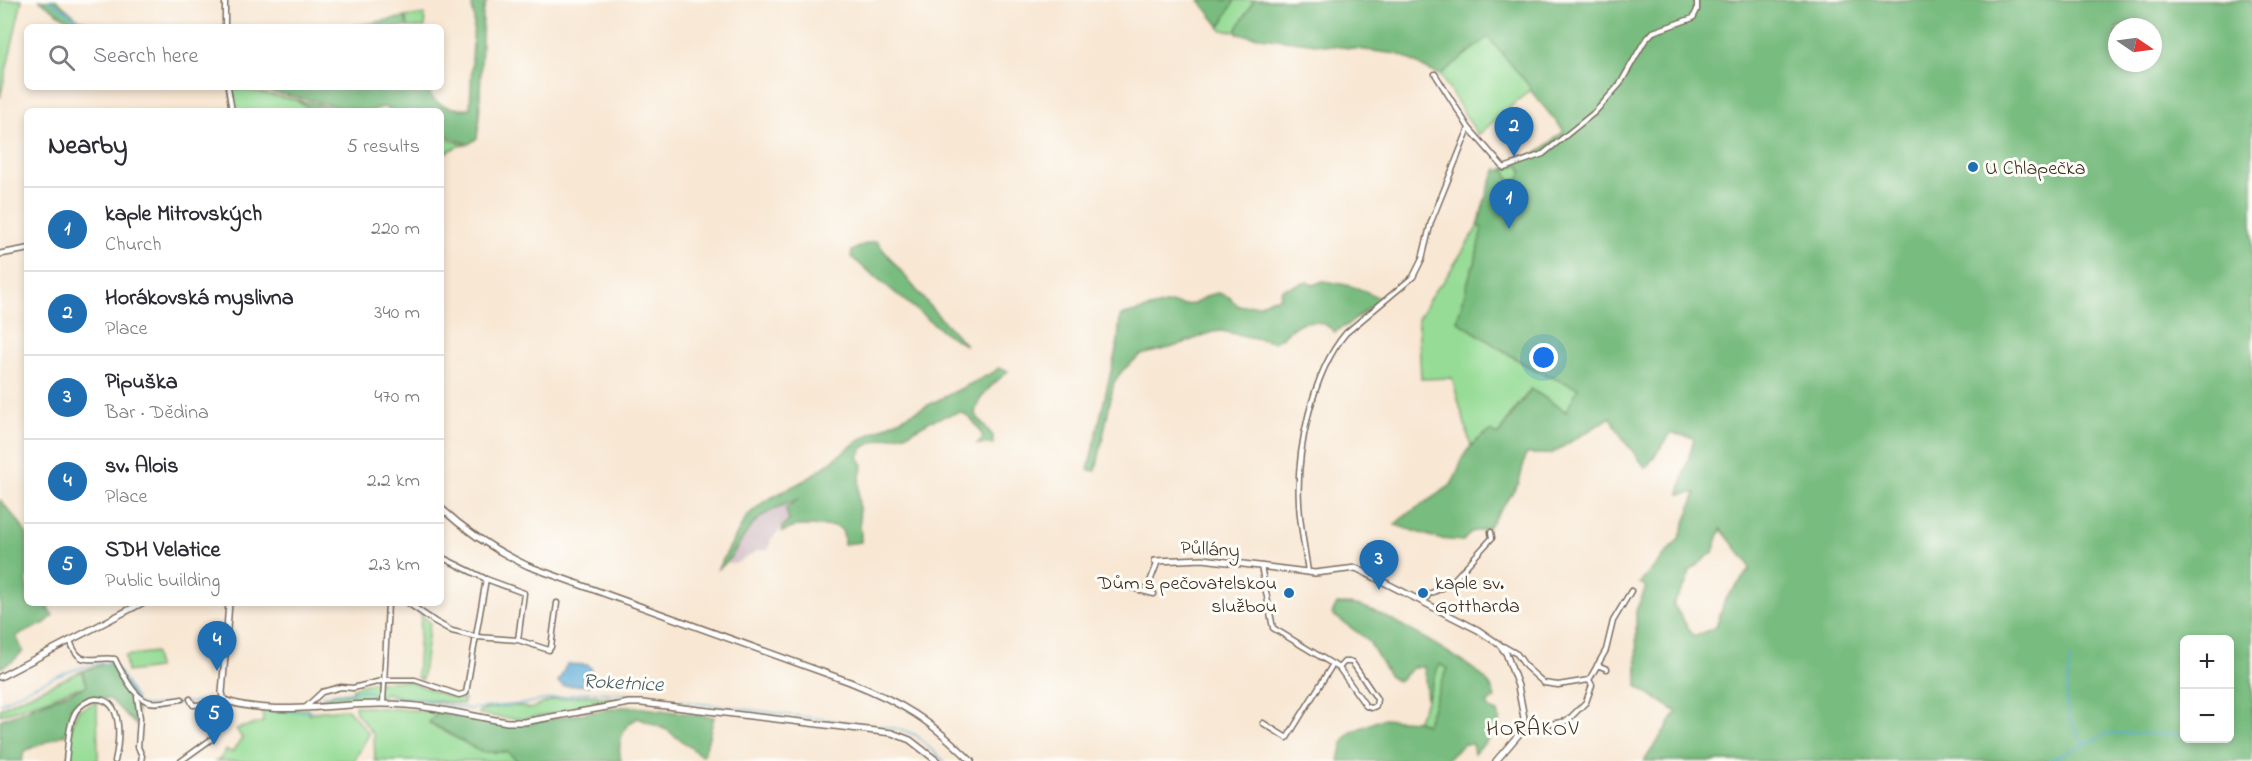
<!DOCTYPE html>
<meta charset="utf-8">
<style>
body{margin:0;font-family:"Indie Flower",sans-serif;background:#f7f7f7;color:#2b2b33}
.controls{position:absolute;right:18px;bottom:18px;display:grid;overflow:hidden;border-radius:9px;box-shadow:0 3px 9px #0003}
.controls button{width:54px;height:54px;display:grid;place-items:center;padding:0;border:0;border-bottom:2px solid #e1e1e2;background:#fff;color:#2b2b33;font:30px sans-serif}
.compass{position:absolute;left:2108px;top:18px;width:54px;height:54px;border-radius:50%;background:#fff;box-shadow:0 3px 9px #0003;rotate:103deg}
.you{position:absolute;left:1544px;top:358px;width:21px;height:21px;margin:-15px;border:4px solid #fff;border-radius:50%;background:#1a73e8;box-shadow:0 0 0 9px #1a73e833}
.badge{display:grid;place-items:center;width:39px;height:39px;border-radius:50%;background:#1f6fb2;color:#fff;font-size:20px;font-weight:700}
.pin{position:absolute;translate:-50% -50px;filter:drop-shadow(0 2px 3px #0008)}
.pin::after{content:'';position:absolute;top:32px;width:21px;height:18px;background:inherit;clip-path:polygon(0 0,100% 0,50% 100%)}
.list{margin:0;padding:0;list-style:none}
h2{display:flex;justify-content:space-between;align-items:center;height:78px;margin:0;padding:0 24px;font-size:26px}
h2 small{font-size:20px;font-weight:400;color:#7c7c81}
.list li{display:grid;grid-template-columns:39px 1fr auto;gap:18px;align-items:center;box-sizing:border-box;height:84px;padding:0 24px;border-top:2px solid #e1e1e2}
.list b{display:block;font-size:22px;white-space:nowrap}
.list p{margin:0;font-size:20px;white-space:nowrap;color:#7c7c81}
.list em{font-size:20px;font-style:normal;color:#7c7c81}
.icon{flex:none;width:33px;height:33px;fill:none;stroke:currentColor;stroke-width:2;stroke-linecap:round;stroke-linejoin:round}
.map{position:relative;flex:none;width:2252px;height:761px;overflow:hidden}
.search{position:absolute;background:#fff;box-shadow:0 3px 9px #0003;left:24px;top:24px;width:420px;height:66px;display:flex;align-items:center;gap:15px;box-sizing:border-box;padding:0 21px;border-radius:9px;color:#7c7c81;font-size:22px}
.panel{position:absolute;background:#fff;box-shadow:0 3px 9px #0003;left:24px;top:108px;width:420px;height:498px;border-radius:9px}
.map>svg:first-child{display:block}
.industrial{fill:#d2bdc5}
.green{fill:#96dc96;stroke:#68835a;stroke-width:1.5}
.forest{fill:#78bc7f;stroke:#5a734e;stroke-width:1.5;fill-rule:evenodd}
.water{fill:#5dacd7;stroke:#4c6b7a;stroke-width:1.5}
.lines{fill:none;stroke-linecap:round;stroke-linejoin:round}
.stream{stroke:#5dacd7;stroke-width:1.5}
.minor-casing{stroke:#7d6c5d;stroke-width:7}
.tertiary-casing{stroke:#7d6c5d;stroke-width:8}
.minor{stroke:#fff;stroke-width:4}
.tertiary{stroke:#fff;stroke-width:5}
.poi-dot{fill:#1f6fb2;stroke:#fdfcf7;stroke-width:2}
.labels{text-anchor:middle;stroke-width:6;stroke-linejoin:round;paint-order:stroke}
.poi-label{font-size:20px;fill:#3b2a1e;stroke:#fdfcf7;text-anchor:start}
.street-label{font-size:20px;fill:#3b2a1e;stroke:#fdfcf7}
.water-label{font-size:21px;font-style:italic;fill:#495e68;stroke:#fdfcf7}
.neighbourhood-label{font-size:21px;letter-spacing:1.5px;fill:#3b2a1e;stroke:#fdfcf7}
</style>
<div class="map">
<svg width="2252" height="761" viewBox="0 0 2252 761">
<rect width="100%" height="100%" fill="#fdfcf7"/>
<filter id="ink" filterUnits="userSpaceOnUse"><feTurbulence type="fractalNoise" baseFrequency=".0167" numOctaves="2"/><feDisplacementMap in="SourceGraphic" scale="12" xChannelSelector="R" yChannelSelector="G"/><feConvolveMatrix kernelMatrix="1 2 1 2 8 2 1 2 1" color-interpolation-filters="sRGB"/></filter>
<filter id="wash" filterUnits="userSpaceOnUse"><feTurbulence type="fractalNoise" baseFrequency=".008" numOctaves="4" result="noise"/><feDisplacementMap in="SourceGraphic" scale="24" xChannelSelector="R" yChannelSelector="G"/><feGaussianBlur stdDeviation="1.35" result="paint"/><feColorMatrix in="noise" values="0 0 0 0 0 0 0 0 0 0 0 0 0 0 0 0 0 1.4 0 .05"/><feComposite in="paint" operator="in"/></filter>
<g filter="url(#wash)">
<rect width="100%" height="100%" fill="#f8e7d3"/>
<!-- industrial -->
<path class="industrial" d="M799,498L789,521L771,539L768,550L757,551L735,564L728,563L750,528L757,521L777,506Z"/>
<!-- green -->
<path class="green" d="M0,0H22L0,98Z
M1235,0H1254L1237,29V32L1222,30L1219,27Z
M424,14L425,27H408L405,17Z
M1488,37L1532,88L1478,135L1440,75Z
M230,87L296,100L313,111H234Z
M441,137L467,145L458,146L441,155Z
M1518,164L1522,172L1519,178L1510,182L1505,170Z
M1478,226L1482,227L1475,264L1457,321L1532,369L1578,388L1567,412L1531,389L1512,413L1498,435L1485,434L1471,446L1452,378L1421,379L1418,319L1435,290L1444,281Z
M421,615L430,622L422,680L417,677Z
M155,652L157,668L127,672L125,656Z
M1439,664L1448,669C1438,686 1435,706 1426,724L1417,721L1427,700Z
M82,671L88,686L70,690L47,700L0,715V709L11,703Z
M408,681L447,696L464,699L463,704L401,697L385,693L379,699L318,702L333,695L352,693L353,688L372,682Z
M586,695L628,700L525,719L504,718L479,714V711C494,707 516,703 530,709L552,700Z
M97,702L98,761H68L73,723L79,710Z
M355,706L438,712L429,723L481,752H507L518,761H375L374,735L356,712Z
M262,708L308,709L309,714L312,712L348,709L369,734L354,761H216L221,758L226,750L232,752L242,738L236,729L263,722Z"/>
<!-- forest -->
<path class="forest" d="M40,0H56L77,18L100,27C73,27 61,16 40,0Z
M475,0H487L483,13L479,124L477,138L469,144L441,134V111H394L383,107L371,111H361L248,87H428C430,105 454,111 470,108L474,18L472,6Z
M1199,0H1235L1220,27Z
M1254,0H2252V761H1644L1677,712L1637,686L1636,611L1646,587L1640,583L1679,539L1696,493L1679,494L1694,438L1671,433L1646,468L1622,438L1611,417L1551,454H1526L1519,483L1487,529L1471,532L1463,541L1439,539L1395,525L1403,517L1450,486C1457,477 1458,469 1462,459C1468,447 1480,437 1491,431L1498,435L1531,389L1566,412L1578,388L1532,369L1457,321L1472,267L1475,264L1482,227L1478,226C1483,206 1487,187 1497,169L1501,171L1509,165L1539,152L1564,131L1530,90L1531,88L1488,37L1440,75C1424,70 1413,59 1397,54L1237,34V29ZM2117,27H2153V63H2117ZM1518,164L1522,171L1519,178L1510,182L1505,170ZM1721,529L1748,563L1750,569L1725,600L1716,627L1694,637L1673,604L1686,584L1690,571L1713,552ZM2184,640H2230V738H2184Z
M405,17L408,27H348Z
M296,100L350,111H313Z
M876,241L933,310L966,345L946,334L851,257L852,251L863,245Z
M1323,281C1344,284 1362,287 1380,299L1349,324L1334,332C1326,322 1309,318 1297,325C1288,330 1283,339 1273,342L1222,331L1213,332L1173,347L1141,355L1122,371L1114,382L1096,471L1088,470L1118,341L1120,316L1169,303L1183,305L1194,304L1209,295L1218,293L1229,297L1238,306L1259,305L1271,299L1279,298L1282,289L1307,282L1313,285Z
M998,368L1008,371C995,383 977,396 975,414L993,436V444H977L983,437C978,426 970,415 959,412L930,421L909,433L883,439L869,444L862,449L858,457L863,465C854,491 861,515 861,542L844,544C844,535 844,528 834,526H796L782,532V527L789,521L786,508L799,499C780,507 763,511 750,528C737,544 734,559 717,570L747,516L765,501L809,478L861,439L994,372Z
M0,500L19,522L27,535V603H49L48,609L53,616L45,623L16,636L23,651L13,661L0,668Z
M1337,604C1343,604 1350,604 1356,605C1377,608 1468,662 1484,678C1490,684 1493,690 1495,698L1487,704L1490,709L1498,712L1500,720L1489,739L1474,753L1472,744H1464L1445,761H1339L1343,742L1351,732L1382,719L1417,721L1426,724C1435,706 1438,686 1448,669L1439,664L1427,700L1424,667H1414L1398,681L1390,677L1368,640L1332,614Z
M110,662L137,703L136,725L110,699C74,699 79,702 66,734L24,751L22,761H0V720L87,686L82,671Z
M628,706L714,717L704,755L702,756L667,730L638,718C621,726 617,744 621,761H518L507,752H481L429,722L438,712L508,726Z"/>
<!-- water -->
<path class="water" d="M567,664L588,665L591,668L593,682L591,685L563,686L558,682Z"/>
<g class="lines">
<!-- stream -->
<path class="stream" d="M49,0L90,27
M2070,658L2066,703L2071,722L2083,743
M139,703L143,706H149L212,700
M0,704C18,693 94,655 112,665C122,671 129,690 136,699
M314,706L325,695L364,690L384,698L416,699L469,709L522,704L587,692L617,693L900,729L916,735L944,761
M262,711L306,712L311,710
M2048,761L2109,733L2184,734"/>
</g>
</g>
<g filter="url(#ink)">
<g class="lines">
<defs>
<path id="minor" d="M225,0V27
M1435,74L1469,128L1504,168L1543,154L1595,112L1620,84L1644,42L1653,32L1693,18L1697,10V0
M228,87L232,111
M441,557L486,579L524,593L518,640
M1261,566L1273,628L1339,668L1366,706L1371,708L1376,706L1377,699L1352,662H1344L1339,668
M1308,572C1305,549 1300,526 1299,503C1296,452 1312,373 1346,333L1413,277L1422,259L1431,222L1469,128
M1132,588L1146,592L1158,561
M1146,592L1154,594
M1424,602L1429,594L1449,585L1492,538L1491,532
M408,603L434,621L452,631L477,637L518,640L549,650L551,647L557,603
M70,640C79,669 92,656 115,659C119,668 124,676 129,684C145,709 156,703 182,699
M1503,646L1517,654L1526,667L1544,683L1558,685L1589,680L1606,650L1613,621L1631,591
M1597,665L1607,669
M137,697L140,718L138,747L142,756L141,761
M190,699L193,705L215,704L223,700
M383,704L388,603
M306,707L322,692L341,687L353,688L385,680H415L459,695L466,693L486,579
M1263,723L1287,738L1333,664
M1523,729L1567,721L1586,702L1592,685L1589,680
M66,761C68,746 68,724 76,711C80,705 88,700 95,699C125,698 119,743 115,761
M181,761L213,738L218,713L224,700"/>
<path id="tertiary" d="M0,254L27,249
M441,508C467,532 496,551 528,566L850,682C903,703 930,720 971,761
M1155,561L1203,559L1315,573L1356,568L1478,630L1500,645L1506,653L1518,686L1524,718L1520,733L1496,761
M229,603L222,693L224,700C272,717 333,703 384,704C425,704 466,715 507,722H524L629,703H642L892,733L910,740L937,761
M0,677L142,603"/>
</defs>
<!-- minor casing -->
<use href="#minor" class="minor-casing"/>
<!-- tertiary casing -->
<use href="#tertiary" class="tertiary-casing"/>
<!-- minor -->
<use href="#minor" class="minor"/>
<!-- tertiary -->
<use href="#tertiary" class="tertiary"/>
</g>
</g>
<!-- markers -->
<g class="poi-dot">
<circle cx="1973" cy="167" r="6"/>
<circle cx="1289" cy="593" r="6"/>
<circle cx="1423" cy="593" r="6"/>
</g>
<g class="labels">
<!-- poi labels -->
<g class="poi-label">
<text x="1985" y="174">U Chlapečka</text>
<text x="1277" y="589" text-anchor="end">Dům s pečovatelskou<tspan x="1277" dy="23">službou</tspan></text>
<text x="1435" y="589">kaple sv.<tspan x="1435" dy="23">Gottharda</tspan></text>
</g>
<!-- street labels -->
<g class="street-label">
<text transform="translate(1210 548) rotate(3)" y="7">Půllány</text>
</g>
<!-- water labels -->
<g class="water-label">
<text transform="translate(623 682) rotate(3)" y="7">Roketnice</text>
</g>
<!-- neighbourhood labels -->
<g class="neighbourhood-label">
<text x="1533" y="735">HORÁKOV</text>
</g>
</g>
</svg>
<div class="controls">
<button>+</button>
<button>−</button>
</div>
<svg class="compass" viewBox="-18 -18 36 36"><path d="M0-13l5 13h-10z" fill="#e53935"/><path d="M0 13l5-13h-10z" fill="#7c7c81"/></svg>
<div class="you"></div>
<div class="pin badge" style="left:1509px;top:229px">1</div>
<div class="pin badge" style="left:1514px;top:157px">2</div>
<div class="pin badge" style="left:1379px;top:590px">3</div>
<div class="pin badge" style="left:217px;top:671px">4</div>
<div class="pin badge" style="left:214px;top:745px">5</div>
<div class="search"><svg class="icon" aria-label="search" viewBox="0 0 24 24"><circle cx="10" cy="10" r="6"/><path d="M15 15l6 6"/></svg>Search here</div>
<section class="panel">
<h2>Nearby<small>5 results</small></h2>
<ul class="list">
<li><span class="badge">1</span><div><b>kaple Mitrovských</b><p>Church</p></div><em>220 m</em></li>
<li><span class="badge">2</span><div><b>Horákovská myslivna</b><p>Place</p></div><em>340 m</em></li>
<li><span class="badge">3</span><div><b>Pipuška</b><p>Bar · Dědina</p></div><em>470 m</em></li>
<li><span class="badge">4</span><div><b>sv. Alois</b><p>Place</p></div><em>2.2 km</em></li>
<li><span class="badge">5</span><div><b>SDH Velatice</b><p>Public building</p></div><em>2.3 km</em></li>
</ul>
</section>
</div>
